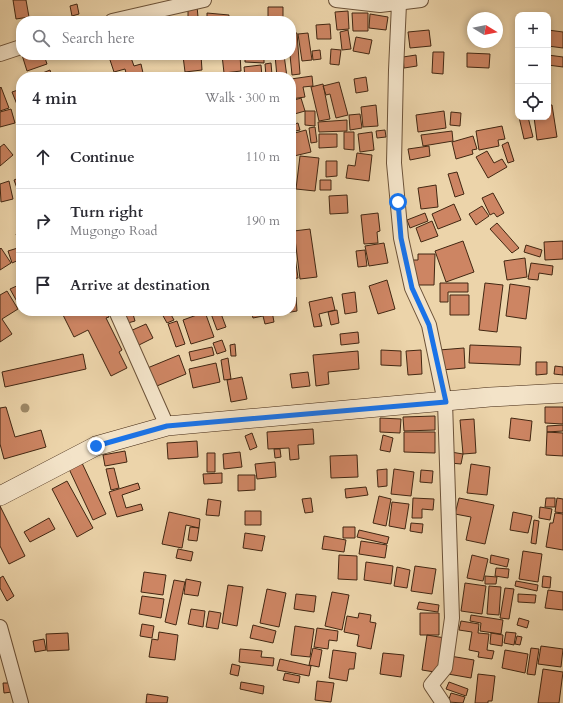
<!DOCTYPE html>
<meta charset="utf-8">
<style>
body{margin:0;font-family:Cardo,serif;background:#f2f2f3;color:#2b2b33}
.controls{position:absolute;right:12px;top:12px;display:grid;overflow:hidden;border-radius:8px;box-shadow:0 2px 6px #0003}
.controls button{width:36px;height:36px;display:grid;place-items:center;padding:0;border:0;border-bottom:1px solid #e1e1e2;background:#fff;color:#2b2b33;font:20px sans-serif}
.compass{position:absolute;left:467px;top:12px;width:36px;height:36px;border-radius:50%;background:#fff;box-shadow:0 2px 6px #0003;rotate:100deg}
.stop{position:absolute;width:12px;height:12px;margin:-9px;border:3px solid #1a73e8;border-radius:50%;background:#fff}
.stop.end{background:#1a73e8;border-color:#fff;box-shadow:0 1px 4px #0008}
.list{margin:0;padding:0;list-style:none}
h2{display:flex;justify-content:space-between;align-items:center;height:52px;margin:0;padding:0 16px;font-size:17px}
h2 small{font-size:13px;font-weight:400;color:#7c7c81}
.list li{display:grid;grid-template-columns:26px 1fr auto;gap:12px;align-items:center;box-sizing:border-box;height:64px;padding:0 16px;border-top:1px solid #e1e1e2}
.list b{display:block;font-size:15px;white-space:nowrap}
.list p{margin:0;font-size:13px;white-space:nowrap;color:#7c7c81}
.list em{font-size:13px;font-style:normal;color:#7c7c81}
.icon{flex:none;width:22px;height:22px;fill:none;stroke:currentColor;stroke-width:2;stroke-linecap:round;stroke-linejoin:round}
.map{position:relative;flex:none;width:563px;height:703px;overflow:hidden}
.search{position:absolute;background:#fff;box-shadow:0 2px 6px #0003;left:16px;top:16px;width:280px;height:44px;display:flex;align-items:center;gap:10px;box-sizing:border-box;padding:0 14px;border-radius:16px;color:#7c7c81;font-size:15px}
.panel{position:absolute;background:#fff;box-shadow:0 2px 6px #0003;left:16px;top:72px;width:280px;height:244px;border-radius:16px}
.map>svg:first-child{display:block}
.building{fill:#cd8563;stroke:#422712}
.lines{fill:none;stroke-linecap:round;stroke-linejoin:round}
.street-casing{stroke:#6c5238;stroke-width:16}
.secondary-casing{stroke:#422712;stroke-width:20}
.street{stroke:#f3e3c8;stroke-width:14}
.secondary{stroke:#f3e3c8;stroke-width:19}
.tree{fill:#9e8967}
.route{stroke:#1a73e8;stroke-width:5}
</style>
<div class="map">
<svg width="563" height="703" viewBox="0 0 563 703">
<rect width="100%" height="100%" fill="#ecd4aa"/>
<filter id="stains"><feTurbulence type="fractalNoise" baseFrequency=".005" numOctaves="4"/><feColorMatrix values="0 0 0 0 .2 0 0 0 0 .09 0 0 0 0 .02 0 0 0 .5 -.17"/></filter>
<radialGradient id="worn" r=".72"><stop offset=".6" stop-color="#630" stop-opacity="0"/><stop offset="1" stop-color="#630" stop-opacity=".3"/></radialGradient>
<!-- building -->
<path class="building" d="M13,0H26L29,17L16,19Z
M77,4L79,14L72,16L70,6Z
M197,6L198,17H188V7Z
M268,7H283V21H268Z
M348,11L349,29L337,30L335,12Z
M207,13L229,15L228,21H207Z
M352,13H368V31H353Z
M370,14L388,17L386,30L369,28Z
M330,24L331,39H317L316,25Z
M348,30L351,49L342,50L340,32Z
M429,30L431,46L410,48L408,32Z
M548,30L563,32V48L548,46Z
M291,33H297L300,74L292,75L290,55Z
M308,33L312,60L302,61L298,34Z
M356,37L372,40L369,54L353,51Z
M331,49L341,50L339,65L330,64Z
M320,50L321,59L313,60L312,51Z
M433,52H444L443,74L432,73Z
M467,53L490,54L489,68L467,67Z
M22,55H44L47,64L27,71Z
M116,55H130L134,66L141,64L143,73L127,77L125,69L114,72L109,57Z
M201,55L202,70L185,72L183,56Z
M222,55H240L241,71L224,73Z
M245,55H264V63L245,62Z
M275,55H284L287,77H277Z
M416,55L417,66L404,68L403,57Z
M548,55L563,57V67L548,65Z
M271,63L272,75L266,76L265,64Z
M261,65L262,77H245L244,67Z
M50,70L52,77H41L40,74Z
M312,76L313,86L303,87L305,97L291,99V79Z
M366,77L368,91L356,93L354,79Z
M339,82L348,115L336,118L330,94L326,95L323,86Z
M323,84L330,119L319,121L311,87Z
M1,87L9,108L0,111V88Z
M21,89V106L18,107L12,92Z
M301,98L305,111L291,115V101Z
M376,105L378,126L363,127L361,107Z
M548,105H552L557,137L537,140L534,117H548Z
M11,109L15,123L0,127V112Z
M305,111H315V126L305,125Z
M444,111L446,128L418,132L416,115Z
M451,112L461,113L460,126L450,125Z
M360,114L362,128L350,130L349,115Z
M519,117H528L533,137L524,139Z
M347,120V131L319,132L318,122Z
M298,123L300,130L291,132V125Z
M502,126L505,139L498,140L499,146L479,150L476,131Z
M315,127L317,142L311,143L309,128Z
M306,130L311,152L294,156L291,134Z
M385,130L386,137L377,138L376,131Z
M452,131L453,141L423,146L421,135Z
M344,132H354V150L344,149Z
M372,132L374,150L360,152L358,134Z
M319,134H337V147L319,148Z
M473,136L477,149L472,150L473,154L456,159L452,142Z
M508,142L514,161L508,163L502,145Z
M4,144L13,155L0,166V147Z
M429,146L430,156L410,160L408,149Z
M487,151L494,163L502,159L507,167L488,178L476,157Z
M357,153L372,155L369,181L346,178L348,165L355,166Z
M300,156L319,158L315,191L296,189Z
M326,161H337V176L326,177Z
M457,172L464,194L455,197L448,174Z
M21,177V199L14,180Z
M320,180H331V190H320Z
M9,181L13,199L1,202L0,184Z
M436,185L438,207L421,209L418,188Z
M493,193L504,213L497,217L494,213L490,215L482,198Z
M347,195L348,213L330,214L329,196Z
M454,204L461,220L438,229L432,214Z
M482,206L489,216L476,225L469,214Z
M378,213L380,231L377,232L378,243L364,244L361,215Z
M425,213L428,221L410,228L407,220Z
M432,221L438,236L421,242L416,228Z
M497,223L519,248L512,253L490,229Z
M310,229L317,277L300,279L294,231Z
M21,232V259L12,263L8,251L21,247L16,234Z
M463,241L474,272L446,282L435,251Z
M563,241V259L545,260L544,242Z
M291,243H293L298,278L291,279Z
M384,243L388,263L369,266L365,246Z
M526,245L542,250L540,257L524,252Z
M1,248L11,263L0,270V249Z
M365,250L367,266L358,267L356,251Z
M418,254H435L434,285H412L413,260H418Z
M525,258L527,277L507,280L504,261Z
M531,263L553,266L552,275L539,273L538,280L528,279Z
M387,280L395,309L378,314L369,286Z
M440,283H468V292H448V302H440Z
M485,283L503,285L497,332L479,330Z
M21,284V307H20L10,289Z
M510,284L530,287L526,319L506,316Z
M7,291L18,309L2,319L12,334L0,342V295Z
M355,292L357,312L345,314L342,294Z
M450,295H469V315H450Z
M291,297H296L297,311L285,313V311H291Z
M332,297L335,310L319,314L322,326L314,327L309,302Z
M337,310L339,323L331,325L328,312Z
M71,311H106L109,317L106,318L122,350L119,352L127,368L111,376L88,330L74,337L63,315Z
M169,311L174,320L167,323L162,314Z
M210,311H220L226,327L217,330Z
M251,311H272L274,322L265,324L263,316L253,318Z
M205,312L214,337L191,344L183,320Z
M133,314L135,321L124,324L122,316Z
M177,321L185,344L176,347L168,324Z
M146,324L153,338L135,347L128,332Z
M358,332L359,343L341,345L340,334Z
M222,340L226,351L217,354L213,343Z
M235,344L236,356H231L230,345Z
M470,345L521,347L520,365L469,363Z
M212,347L214,355L191,361L189,352Z
M464,348L465,368L441,370L439,350Z
M381,350L401,351V366L381,365Z
M421,350L422,374L408,375L406,351Z
M358,351L359,369L328,372L329,384L316,386L313,355Z
M83,354L86,369L5,387L2,372Z
M179,355L186,374L152,388L145,369Z
M228,358L231,379L224,380L221,360Z
M536,362H547V374L536,375Z
M216,363L220,382L193,388L189,369Z
M555,366L563,367V375L554,374Z
M308,372L310,386L292,388L290,374Z
M242,377L247,399L231,402L227,380Z
M6,407L15,437L41,430L46,447L4,459L0,444V408Z
M545,407H563V424L545,423Z
M435,416V430L404,431L403,417Z
M380,418L401,419L400,433L380,432Z
M511,418L532,421L530,441L509,438Z
M474,419L476,453L463,454L460,420Z
M563,425V431L547,432V426Z
M313,429L314,444L298,445L299,459L290,460L289,448L268,449L267,432Z
M404,432H435V453L404,452Z
M547,432L563,433V456L546,455Z
M252,433L257,447L250,450L245,436Z
M383,435L393,438L390,452L380,450Z
M197,441L198,457L168,459L167,443Z
M274,449H280L281,457L275,458Z
M125,451L127,462L105,466L103,455Z
M240,452L242,467L224,469L223,454Z
M451,452L463,454L461,464L450,463Z
M207,453H215V472H207Z
M357,455L358,477L331,478L330,456Z
M275,462L276,477L257,479L255,464Z
M82,463L106,514L93,520L69,469Z
M471,464L490,467L487,495L467,493Z
M114,468L119,488L111,490L106,469Z
M387,469V486L378,487L377,470Z
M394,469L414,472L411,496L391,494Z
M421,470L433,471L432,483L420,482Z
M222,473V483L204,484L203,474Z
M238,475H255V490L238,491Z
M67,481L93,528L77,537L52,489Z
M138,483L140,489L122,495L126,508L141,504L143,510L117,517L109,492Z
M366,487L368,495L346,498L345,489Z
M379,496L391,499L386,526L373,523Z
M311,498L313,512L305,513L302,499Z
M413,498L434,499L433,510L422,509V518H412Z
M459,498L494,505L485,544L466,540L471,517L455,514Z
M546,498H555V507H545Z
M557,498L563,499V513L555,512Z
M208,499L221,501L219,516L206,515Z
M392,502L409,504L405,529L389,526Z
M0,506L25,556L9,564L0,546Z
M540,507L552,509L550,520L539,518Z
M245,511H261V525H245Z
M169,512L200,519L199,528L186,525L182,548L162,544Z
M513,512L532,516L528,533L510,530Z
M555,513L563,514V550L546,547L550,523H553Z
M49,518L55,529L30,542L24,532Z
M534,520L539,521L536,544L531,543Z
M411,523L423,524L422,533L410,531Z
M190,527L199,528L197,541L188,540Z
M343,527H355V538H343Z
M359,530L389,537L387,544L357,537Z
M245,533L265,536L262,551L243,548Z
M324,536L346,540L344,552L322,549Z
M361,541L387,545L385,558L359,554Z
M178,549L193,552L191,561L176,558Z
M523,551L542,554L538,582L519,579Z
M339,555L357,556V580L338,579Z
M472,555L488,559L483,581L467,578Z
M491,555L509,559L507,567L490,563Z
M366,562L393,566L391,584L364,580Z
M415,566L436,569L432,594L411,591Z
M397,567L410,570L407,588L394,586Z
M496,568L509,569L508,578L495,576Z
M144,572L166,575L163,595L141,592Z
M3,576L14,596L7,601L0,588V578Z
M485,576L497,577L496,584H485Z
M543,576L551,577L550,588L542,587Z
M186,579L201,582L198,596L184,594Z
M174,580L185,582L176,625L165,622Z
M516,581L538,585L537,591L515,586Z
M465,583L486,586L482,614L461,611Z
M228,585L243,587L237,626L222,623Z
M489,586L501,587L499,615L487,614Z
M505,588L514,589L509,619L500,618Z
M267,589L286,593L279,627L260,623Z
M548,590L563,592V610L545,608Z
M332,592L349,595L342,630L325,626Z
M296,594L316,596L314,612L294,609Z
M518,594L536,595L535,603L518,602Z
M142,596L164,599L161,618L139,614Z
M419,602L439,605L438,612L417,609Z
M191,609L205,611L203,627L188,624Z
M209,611L221,613L218,629L206,627Z
M359,613L371,615L370,622L376,623L371,649L357,646L359,635L344,632L347,616L358,618Z
M420,613H439V635H420Z
M471,615L503,620L501,634L480,631L481,623L470,621Z
M519,618L529,621L527,628L517,625Z
M461,621L479,624L478,633L489,634L487,650L494,651L492,659L478,657L479,652L469,650L472,632L459,630Z
M142,624L154,626L152,638L140,636Z
M253,625L276,631L273,643L250,638Z
M295,626L314,629L310,657L291,655Z
M317,628L338,631L337,641L329,640L328,649L314,647Z
M159,632L178,635L175,660L149,657L152,639L158,640Z
M506,632L516,633L514,645L504,643Z
M68,633L69,650L47,651L46,634Z
M491,633L503,635L502,646L490,644Z
M427,635L445,638L441,673L422,670Z
M517,636L522,637L520,645L515,644Z
M44,639L46,650L35,652L33,641Z
M541,646L563,649L561,667L538,664Z
M313,648L322,650L319,667L309,665Z
M531,648L539,649L535,675L527,674Z
M240,649L262,651L261,657L274,658L273,666L239,662Z
M333,650L356,653L354,669H349L347,681L329,678Z
M505,650L528,654L525,673L502,668Z
M383,653L404,655L401,677L380,674Z
M450,656L474,660L471,678L448,674Z
M280,659L311,666L309,676L277,670Z
M232,664L240,666L238,676L230,674Z
M543,669L563,672L559,703H538Z
M285,673L300,676L299,683L283,680Z
M478,674L495,676L492,701H488V703H475Z
M317,681L334,683L331,702L315,700Z
M241,682L264,686L263,694L240,689Z
M449,682L468,689L466,696L446,689Z
M3,683H11L12,692L4,693Z
M451,693L465,697L463,703L448,702Z
M147,694L168,697L167,703H146Z"/>
<g class="lines">
<defs>
<path id="street" d="M336,0L380,5L421,0
M399,4L396,70L394,163L401,238L412,288L429,325L445,402L452,618L445,668L431,685L443,703
M112,21L204,0
M0,54L21,47
M116,311L167,426
M0,627L21,703"/>
<path id="secondary" d="M0,496L96,446L167,426L490,397L563,393"/>
</defs>
<!-- street casing -->
<use href="#street" class="street-casing"/>
<!-- secondary casing -->
<use href="#secondary" class="secondary-casing"/>
<!-- street -->
<use href="#street" class="street"/>
<!-- secondary -->
<use href="#secondary" class="secondary"/>
</g>
<!-- trees -->
<circle class="tree" cx="25" cy="408" r="4.5"/>
<g class="lines">
<!-- route -->
<path class="route" d="M96,446L167,426L446,402L429,325L412,288L401,238L398,202"/>
</g>
<rect width="100%" height="100%" filter="url(#stains)"/>
<rect width="100%" height="100%" fill="url(#worn)"/>
</svg>
<div class="controls">
<button>+</button>
<button>−</button>
<button><svg class="icon" aria-label="locate" viewBox="0 0 24 24"><circle cx="12" cy="12" r="6"/><path d="M12 2v4M12 18v4M2 12h4M18 12h4"/></svg></button>
</div>
<svg class="compass" viewBox="-18 -18 36 36"><path d="M0-13l5 13h-10z" fill="#e53935"/><path d="M0 13l5-13h-10z" fill="#7c7c81"/></svg>
<div class="stop" style="left:398px;top:202px"></div>
<div class="stop end" style="left:96px;top:446px"></div>
<div class="search"><svg class="icon" aria-label="search" viewBox="0 0 24 24"><circle cx="10" cy="10" r="6"/><path d="M15 15l6 6"/></svg>Search here</div>
<section class="panel">
<h2>4 min<small>Walk · 300 m</small></h2>
<ul class="list">
<li><svg class="icon" aria-label="ahead" viewBox="0 0 24 24"><path d="M12 20V5M6 11l6-6 6 6"/></svg><div><b>Continue</b></div><em>110 m</em></li>
<li><svg class="icon" aria-label="right" viewBox="0 0 24 24"><path d="M7 20v-9h11M14 6l5 5-5 5"/></svg><div><b>Turn right</b><p>Mugongo Road</p></div><em>190 m</em></li>
<li><svg class="icon" aria-label="arrive" viewBox="0 0 24 24"><path d="M6 21V4h12l-3 4 3 4H6"/></svg><div><b>Arrive at destination</b></div></li>
</ul>
</section>
</div>
